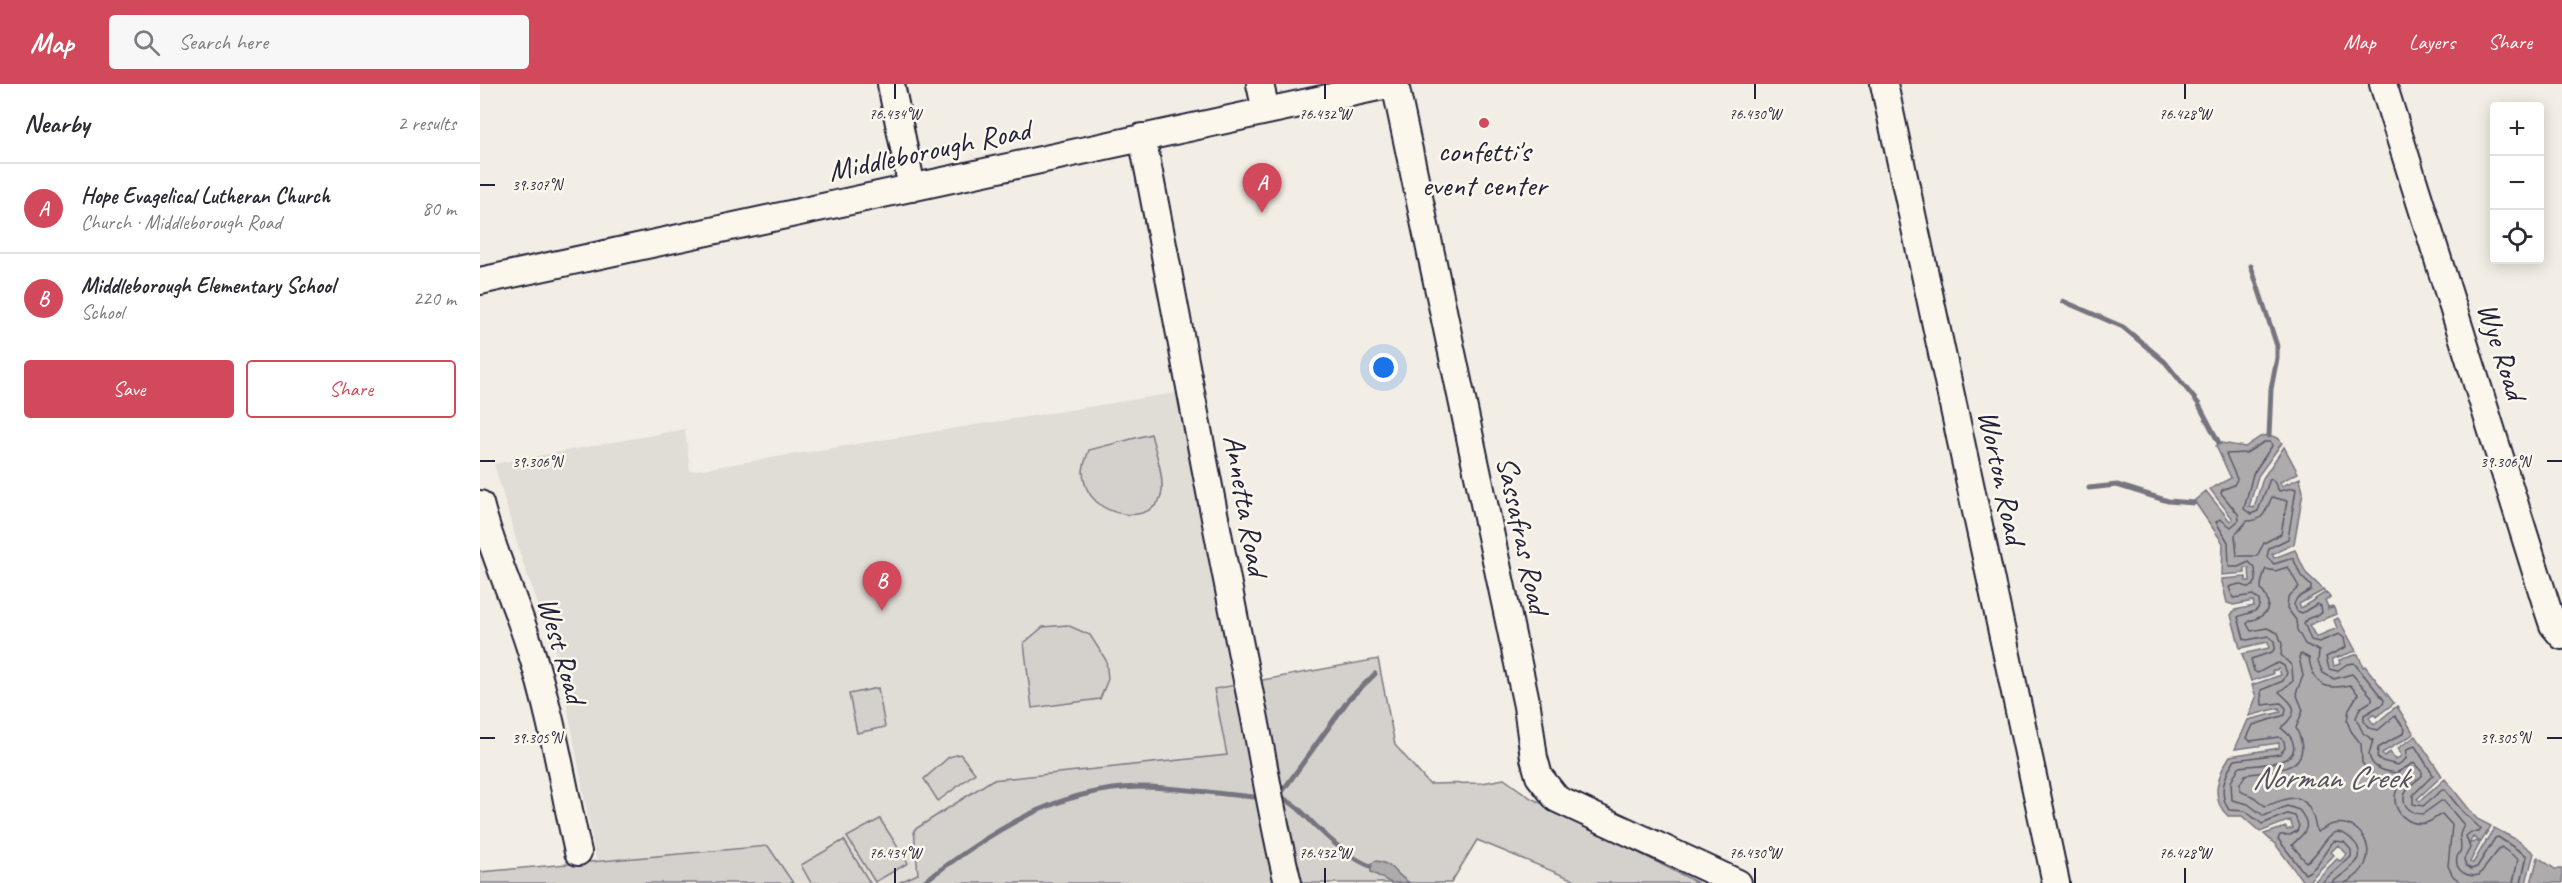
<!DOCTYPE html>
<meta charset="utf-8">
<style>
body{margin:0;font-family:Caveat,sans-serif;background:#f7f7f7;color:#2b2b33}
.controls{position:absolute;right:18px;top:18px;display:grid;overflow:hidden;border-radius:6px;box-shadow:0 3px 15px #0003}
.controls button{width:54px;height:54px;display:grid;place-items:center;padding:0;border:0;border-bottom:2px solid #e1e1e2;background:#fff;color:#2b2b33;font:30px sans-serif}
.you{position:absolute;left:904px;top:284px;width:21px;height:21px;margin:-15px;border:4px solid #fff;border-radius:50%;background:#1a73e8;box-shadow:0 0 0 9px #1a73e833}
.badge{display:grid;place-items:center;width:39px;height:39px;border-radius:50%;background:#d1495b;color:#fff;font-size:20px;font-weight:700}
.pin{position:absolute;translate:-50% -50px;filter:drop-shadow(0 2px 3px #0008)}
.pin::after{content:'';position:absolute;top:32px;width:21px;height:18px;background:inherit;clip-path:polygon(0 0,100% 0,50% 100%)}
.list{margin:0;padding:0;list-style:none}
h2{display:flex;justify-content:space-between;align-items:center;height:78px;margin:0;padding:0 24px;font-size:26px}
h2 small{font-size:20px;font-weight:400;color:#7c7c81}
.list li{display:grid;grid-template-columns:39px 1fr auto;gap:18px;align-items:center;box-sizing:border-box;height:90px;padding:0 24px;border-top:2px solid #e1e1e2}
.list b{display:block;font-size:22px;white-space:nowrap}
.list p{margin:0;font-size:20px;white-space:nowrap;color:#7c7c81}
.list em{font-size:20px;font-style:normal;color:#7c7c81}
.actions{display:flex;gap:12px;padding:18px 24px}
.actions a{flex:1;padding:14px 0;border:2px solid #d1495b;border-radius:6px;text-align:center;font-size:21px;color:#d1495b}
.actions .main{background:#d1495b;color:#fff}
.icon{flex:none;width:33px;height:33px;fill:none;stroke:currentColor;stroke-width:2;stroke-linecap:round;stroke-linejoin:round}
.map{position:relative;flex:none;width:2082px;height:799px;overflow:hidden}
header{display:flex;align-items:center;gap:36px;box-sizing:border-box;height:84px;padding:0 30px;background:#d1495b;color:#fff}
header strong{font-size:28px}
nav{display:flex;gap:33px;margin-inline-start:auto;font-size:21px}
.search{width:420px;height:54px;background:#f7f7f7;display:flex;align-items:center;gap:15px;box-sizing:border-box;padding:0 21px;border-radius:6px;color:#7c7c81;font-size:22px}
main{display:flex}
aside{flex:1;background:#fff}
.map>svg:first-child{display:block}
.built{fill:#e0dcd6}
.green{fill:#d4d1cc;stroke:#7b7a84;stroke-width:1.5}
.water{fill:#aeabad;stroke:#76747f;stroke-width:1.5}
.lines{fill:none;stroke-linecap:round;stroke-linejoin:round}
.shore{stroke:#5a5969;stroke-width:1.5}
.stream{stroke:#76747f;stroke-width:5}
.minor-casing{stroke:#22223b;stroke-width:30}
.minor{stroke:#fbf7ec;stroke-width:26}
.ticks{fill:none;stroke:#22223b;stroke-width:2}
.poi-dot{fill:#d1495b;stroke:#fbf7ec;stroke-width:2}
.labels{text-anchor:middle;stroke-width:5;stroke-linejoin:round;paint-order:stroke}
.street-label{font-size:30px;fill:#22223b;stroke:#fbf7ec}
.poi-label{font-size:30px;fill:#22223b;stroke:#fbf7ec}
.water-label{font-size:32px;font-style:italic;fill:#535263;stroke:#fbf7ec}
.ticks-label{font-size:15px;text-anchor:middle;fill:#22223b;stroke:#fbf7ec;stroke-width:5;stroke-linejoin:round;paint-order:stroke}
</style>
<header>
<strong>Map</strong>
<div class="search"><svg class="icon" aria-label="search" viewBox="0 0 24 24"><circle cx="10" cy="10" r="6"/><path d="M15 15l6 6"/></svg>Search here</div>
<nav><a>Map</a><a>Layers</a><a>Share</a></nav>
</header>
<main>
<aside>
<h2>Nearby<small>2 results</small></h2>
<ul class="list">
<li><span class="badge">A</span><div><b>Hope Evagelical Lutheran Church</b><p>Church · Middleborough Road</p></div><em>80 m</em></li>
<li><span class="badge">B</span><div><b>Middleborough Elementary School</b><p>School</p></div><em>220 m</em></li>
</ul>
<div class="actions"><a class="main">Save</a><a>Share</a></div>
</aside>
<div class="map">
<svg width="2082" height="799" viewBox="0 0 2082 799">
<rect width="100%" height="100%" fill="#f2eee5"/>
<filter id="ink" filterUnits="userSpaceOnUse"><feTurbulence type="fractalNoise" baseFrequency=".0167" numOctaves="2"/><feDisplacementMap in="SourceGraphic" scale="12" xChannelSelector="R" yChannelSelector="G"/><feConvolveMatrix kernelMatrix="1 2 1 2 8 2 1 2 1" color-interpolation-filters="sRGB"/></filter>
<g filter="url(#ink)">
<!-- built -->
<path class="built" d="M701,308L776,703L707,799H143L138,775L116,776L79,577L42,476L14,380L205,345L210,387Z"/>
<!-- green -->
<path class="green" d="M671,350C675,367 683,387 682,405C682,443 605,439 603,388C603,381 607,372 609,366Z
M587,541L610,551L626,576L628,595L620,615L552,624L544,559L563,543Z
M898,575L915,661L949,700L1002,699L1024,695L1051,714L1218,799H1101L997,756L971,799H418L438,790L434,746L512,696L747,671L734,605Z
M398,604L405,643L377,649L369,610Z
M480,670L495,689L458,717L444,695L469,673Z
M400,735L428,779L395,798L367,753Z
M364,756L390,799H331L321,781Z
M288,762L313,799H0V788Z"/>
<!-- water -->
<path class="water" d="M1788,351L1798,354L1802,359L1778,392L1769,423L1774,424L1783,394L1804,363L1818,389L1800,398L1802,402L1820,394L1823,408L1814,460L1792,470L1794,474L1815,466L1826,489L1844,506L1819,520L1821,524L1846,508L1851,513L1845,516L1848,523L1854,522L1847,525L1854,524L1856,530L1829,541L1836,553L1857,544L1854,536L1858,534L1876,567L1852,575L1854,582L1860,580L1859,576L1878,570L1883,583L1885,582L1914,619L1896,633L1894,630L1889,634L1894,641L1917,622L1934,650L1902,669L1904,672L1910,668L1915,676L1921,672L1918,664L1936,652L1962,692L1937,715L1940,717L1965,695L1997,735L2011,742L2001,758L1993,753L1989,760L1996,757L2000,759L1990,778L1993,779L2014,744L2037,756L2054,769L2046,799H1833L1857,775L1860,777L1867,770L1858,761L1851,768L1854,771L1827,799H1824L1796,761L1784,750L1806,743L1807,746L1813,744L1810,736L1780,748L1762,732H1748C1729,715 1738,690 1750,672L1799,664V659L1755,665L1768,636L1801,628L1799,624L1769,632L1776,613L1772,601L1801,591L1799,585L1792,587L1793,590L1771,597L1762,570L1789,564L1788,558L1760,564L1751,531L1755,526L1774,522L1773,517L1754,521L1747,519L1742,498V495L1766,493V497H1770L1769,484H1765V489L1742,491L1743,459L1714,417L1726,407L1750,437L1753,435L1730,405L1751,394L1736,362L1741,359L1765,363L1780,353Z
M2058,773L2075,785H2082V799H2051Z
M895,777C910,777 917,792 930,799H911L891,788L890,781Z"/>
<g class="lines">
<!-- shore -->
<path class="shore" d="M1792,413L1807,417L1801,450L1784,459L1777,472H1757L1755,451L1767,437C1785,437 1785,427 1792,413Z
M1841,799L1871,773V766L1864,758L1854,757C1844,767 1839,784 1825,790L1798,755L1800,751H1810L1817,747L1819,742L1815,732L1807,730L1782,740L1765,727L1749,726C1738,710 1744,691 1755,676L1800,670L1805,664L1804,657L1799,653L1770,657L1767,654L1773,641L1805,631L1806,624L1801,619L1782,621L1781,606L1803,597L1807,589L1804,582L1799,579C1790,581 1785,586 1777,589L1774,587L1771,575L1792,568L1795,564L1794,557L1788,552L1767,556L1764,555L1758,533C1767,528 1782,530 1779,516L1773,511L1753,514L1749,503L1759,500L1767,503L1773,502L1776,497L1775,484L1769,478L1758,483H1749L1748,458L1736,438L1740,435L1751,443L1759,436L1758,430L1741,409L1742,406L1754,401L1757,395L1746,370L1766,369L1784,358H1791L1792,362L1773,390L1764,425L1771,430L1778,427L1790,395L1793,396L1799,407L1813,404L1816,405L1808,455L1789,464L1787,473L1794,480L1813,474L1821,492L1831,502V506L1817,514L1814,520L1817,527L1822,529L1837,520L1841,522L1842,529L1827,535L1824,539L1831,556L1839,558L1859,550L1864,554L1866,563L1846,573L1849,585L1857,587L1867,580L1874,579L1904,616L1903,620L1884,631V637L1889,644L1898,646L1915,632L1925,645L1924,649L1898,664L1897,673L1902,677L1918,681L1926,675L1927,665L1935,662L1953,691L1933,711V720L1943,722L1962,706H1965L1982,727L2001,745L1999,748H1991L1986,752L1990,764L1984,775L1986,782L1991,785L1997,783L2015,754L2018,753L2047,772L2041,799
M1852,799C1861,790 1872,786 1879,774C1880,767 1879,762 1873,757C1848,731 1843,771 1826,778L1812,761C1824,749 1834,744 1819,726L1807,722L1784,732L1768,720L1752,716L1751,698L1759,683C1774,680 1826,683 1811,654C1809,650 1804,647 1801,644C1820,627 1816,623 1799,608L1813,597L1812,582L1801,571L1802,560L1798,549L1787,544L1771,547L1767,540L1769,537C1781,534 1793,527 1786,513C1785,511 1781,506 1781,504C1781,499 1784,488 1786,485L1795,487L1808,483L1819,503L1808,513L1807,524L1816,536L1817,546L1825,560L1839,567L1838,578L1843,589L1854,595L1872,590L1892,613V617L1880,624L1876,634L1883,649L1893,656L1889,670C1891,684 1903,687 1916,689L1934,679L1942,688V692C1937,696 1930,701 1927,706C1918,719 1930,730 1943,730L1961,717H1964L1984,741C1977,755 1981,751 1981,764C1981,768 1978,770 1977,773C1974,787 1988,794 1999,791L2021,763L2038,775L2033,799
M1865,799C1906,779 1885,734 1854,740C1847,741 1843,746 1837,748C1835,743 1835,736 1832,730C1822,703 1803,717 1785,722L1774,713L1760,707V700L1765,691C1793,686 1838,688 1816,644L1823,626L1816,609L1823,592L1819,573L1821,570L1829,574C1833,601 1845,607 1870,601L1878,610L1869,625L1867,637L1871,647L1881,660L1882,679L1893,692L1919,699C1918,704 1915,708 1915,713C1914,729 1929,742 1945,739C1952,738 1956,732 1962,730L1972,741L1968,782L1973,792L1982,799"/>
<!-- stream -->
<path class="stream" d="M1771,182L1797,262V274L1791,305L1789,352
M1583,217L1643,243L1685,278L1718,319L1739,359
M1609,404L1637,401L1688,417L1714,419
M890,782C871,774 853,759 839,745C825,732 817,720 799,712L869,615L895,590
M442,799C510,750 571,705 660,703C698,703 737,710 774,713"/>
<defs>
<path id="minor" d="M411,0L432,104
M780,0L786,27
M915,0L1047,622L1054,674L1059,692L1077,715L1258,799
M1404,0L1576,799
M1903,0L2067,523L2073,541L2082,552
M662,53C700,245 734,438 774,630C785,686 794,743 808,799
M0,197L912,0
M0,420C13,471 36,518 51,567C72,632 83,702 98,768"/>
</defs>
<!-- minor casing -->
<use href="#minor" class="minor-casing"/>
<!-- minor -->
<use href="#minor" class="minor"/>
</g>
</g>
<!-- ticks -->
<path class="ticks" d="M415,0V15M845,0V15M1275,0V15M1705,0V15M0,101H15M0,377H15M2067,377H2082M0,654H15M2067,654H2082M415,784V799M845,784V799M1275,784V799M1705,784V799"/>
<!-- markers -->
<circle class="poi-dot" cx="1004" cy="39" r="6"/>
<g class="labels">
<!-- street labels -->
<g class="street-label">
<text transform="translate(449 66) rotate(-12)" y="10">Middleborough Road</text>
<text transform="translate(2022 267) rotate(72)" y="10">Wye Road</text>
<text transform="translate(1522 393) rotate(78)" y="10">Worton Road</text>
<text transform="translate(766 421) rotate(80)" y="10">Annetta Road</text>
<text transform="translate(1043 451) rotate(78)" y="10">Sassafras Road</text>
<text transform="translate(82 566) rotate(74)" y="10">West Road</text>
</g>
<!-- poi labels -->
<g class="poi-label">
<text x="1004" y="77">confetti's<tspan x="1004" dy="34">event center</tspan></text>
</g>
<!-- water labels -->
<g class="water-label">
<text x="1850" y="704">Norman Creek</text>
</g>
</g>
<g class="ticks-label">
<text x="415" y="35">76.434°W</text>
<text x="845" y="35">76.432°W</text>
<text x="1275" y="35">76.430°W</text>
<text x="1705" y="35">76.428°W</text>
<text x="57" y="106">39.307°N</text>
<text x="57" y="383">39.306°N</text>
<text x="2025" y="383">39.306°N</text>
<text x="57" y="659">39.305°N</text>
<text x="2025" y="659">39.305°N</text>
<text x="415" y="774">76.434°W</text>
<text x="845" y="774">76.432°W</text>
<text x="1275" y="774">76.430°W</text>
<text x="1705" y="774">76.428°W</text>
</g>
</svg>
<div class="controls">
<button>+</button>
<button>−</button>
<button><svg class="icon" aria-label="locate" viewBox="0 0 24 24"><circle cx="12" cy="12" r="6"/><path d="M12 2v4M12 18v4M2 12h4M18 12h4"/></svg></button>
</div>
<div class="you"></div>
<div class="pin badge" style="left:782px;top:129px">A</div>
<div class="pin badge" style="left:402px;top:527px">B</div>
</div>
</main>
